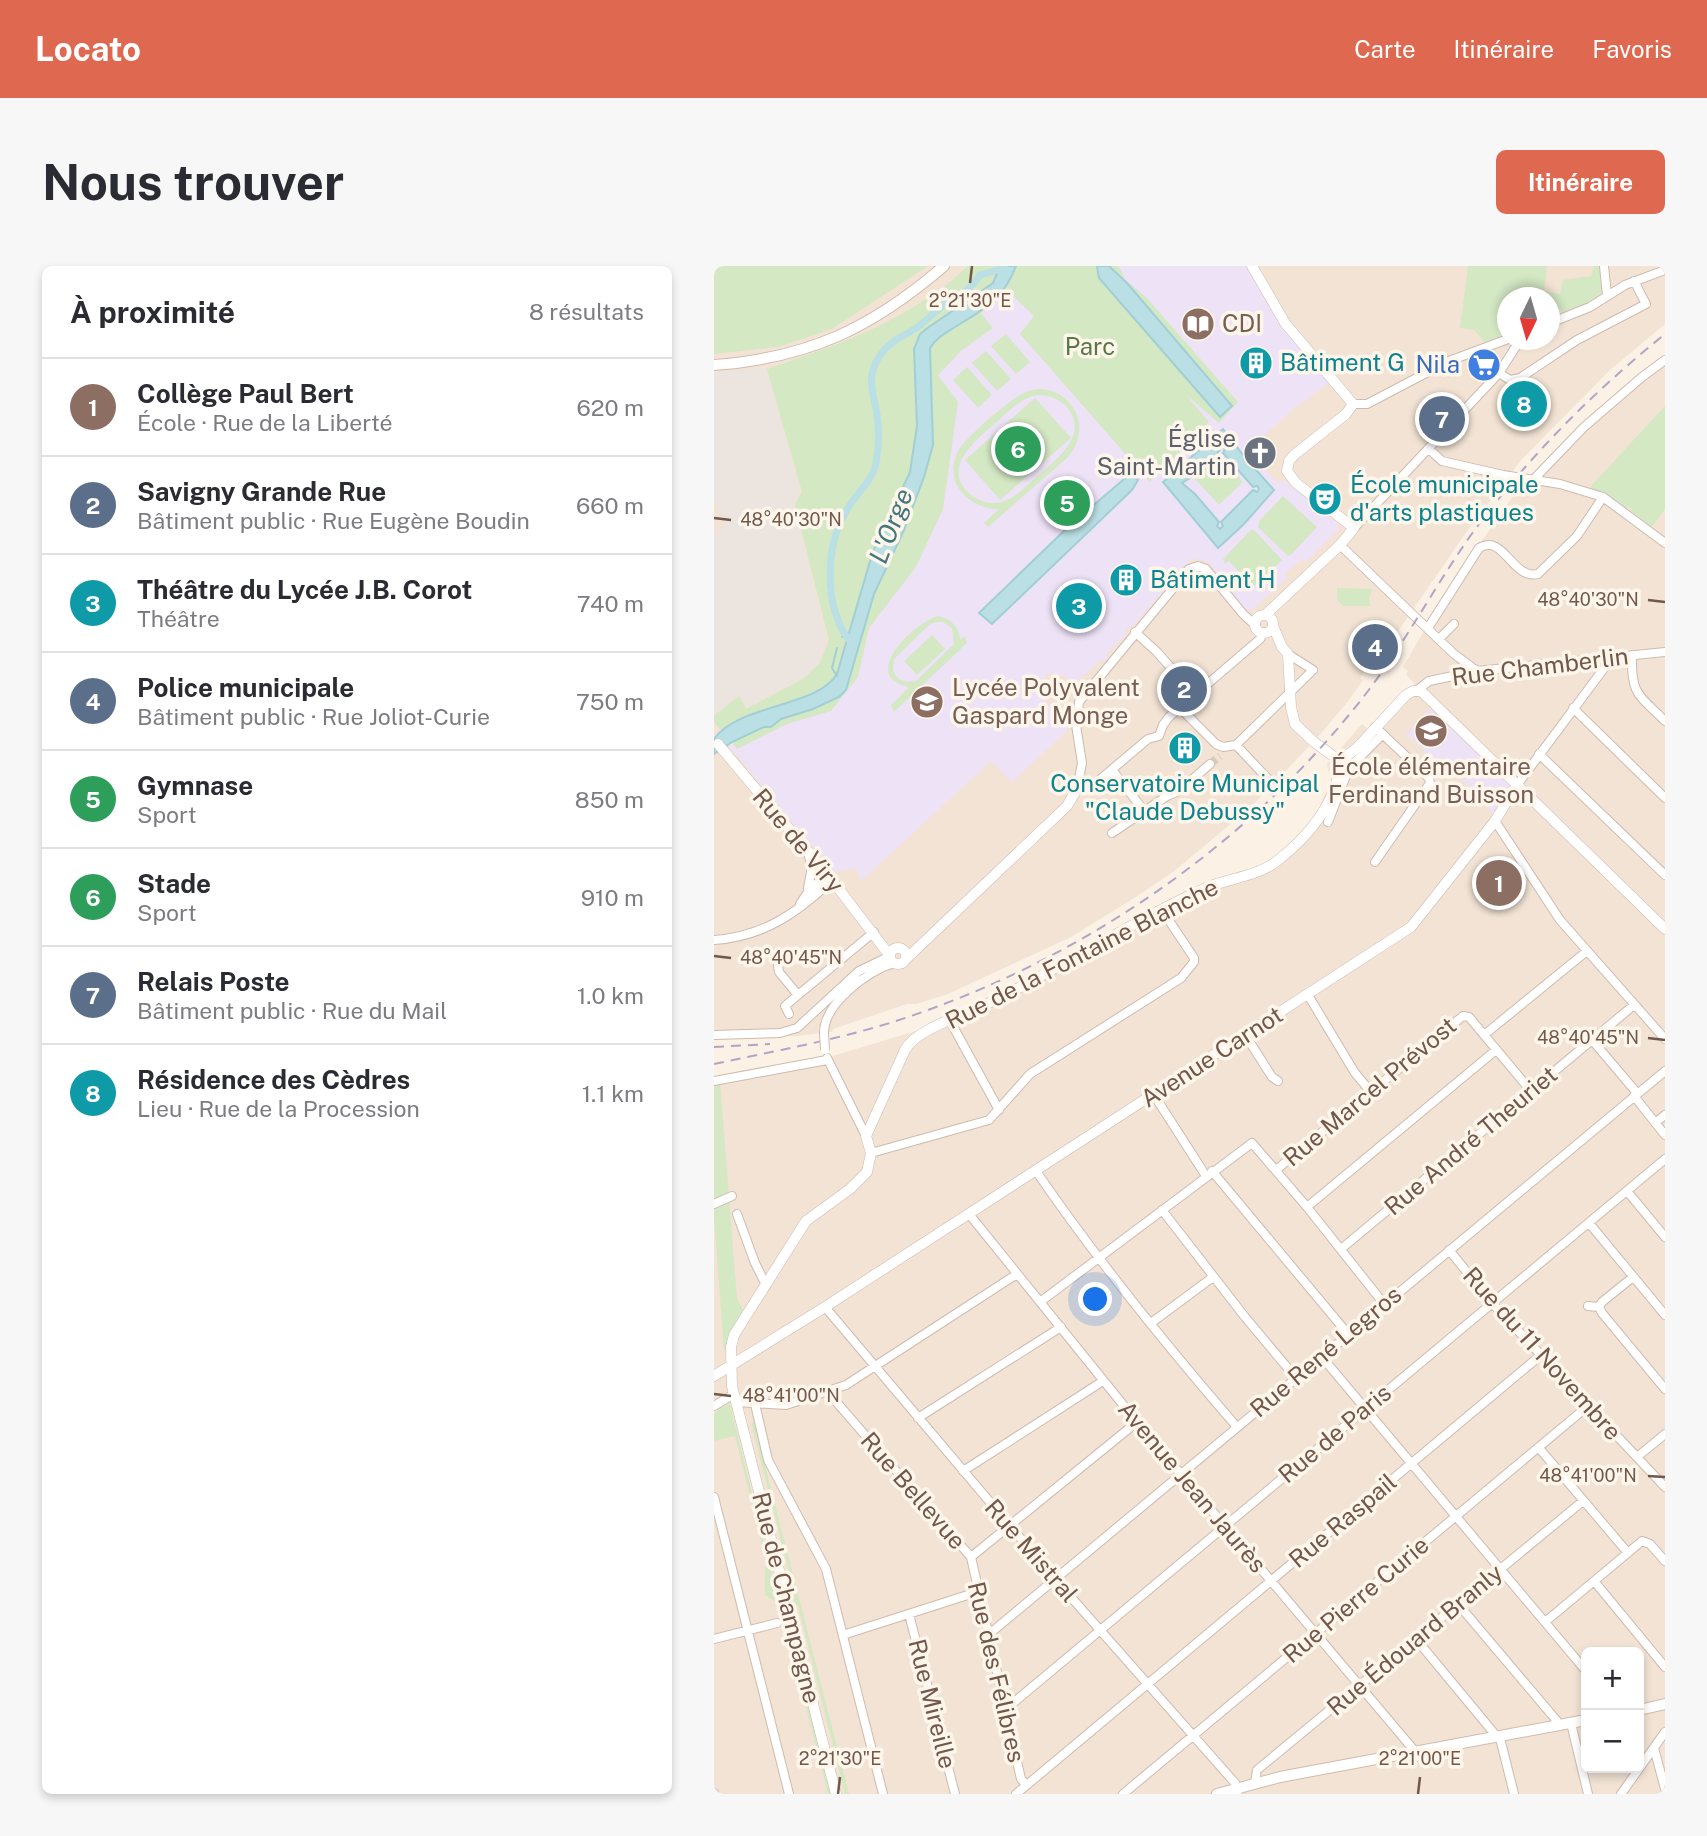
<!DOCTYPE html>
<html lang="fr">
<meta charset="utf-8">
<style>
body{margin:0;font-family:"Public Sans",sans-serif;background:#f7f7f7;color:#2b2b33}
.controls{position:absolute;right:21px;bottom:21px;display:grid;overflow:hidden;border-radius:10px;box-shadow:0 4px 10px #0003}
.controls button{width:63px;height:63px;display:grid;place-items:center;padding:0;border:0;border-bottom:2px solid #e1e1e2;background:#fff;color:#2b2b33;font:35px sans-serif}
.compass{position:absolute;left:783px;top:21px;width:63px;height:63px;border-radius:50%;background:#fff;box-shadow:0 4px 10px #0003;rotate:185deg}
.you{position:absolute;left:382px;top:1034px;width:24px;height:24px;margin:-18px;border:5px solid #fff;border-radius:50%;background:#1a73e8;box-shadow:0 0 0 10px #1a73e833}
.badge{display:grid;place-items:center;width:46px;height:46px;border-radius:50%;background:#df6950;color:#fff;font-size:23px;font-weight:700}
.pin{position:absolute;translate:-50% -50%;border:4px solid #fff;box-shadow:0 2px 7px #0006}
.list{margin:0;padding:0;list-style:none}
h2{display:flex;justify-content:space-between;align-items:center;height:91px;margin:0;padding:0 28px;font-size:30px}
h2 small{font-size:23px;font-weight:400;color:#7c7c81}
.list li{display:grid;grid-template-columns:46px 1fr auto;gap:21px;align-items:center;box-sizing:border-box;height:98px;padding:0 28px;border-top:2px solid #e1e1e2}
.list b{display:block;font-size:26px;white-space:nowrap}
.list p{margin:0;font-size:23px;white-space:nowrap;color:#7c7c81}
.list em{font-size:23px;font-style:normal;color:#7c7c81}
.map{position:relative;flex:none;width:951px;height:1528px;overflow:hidden;border-radius:10px}
header{display:flex;align-items:center;gap:42px;box-sizing:border-box;height:98px;padding:0 35px;background:#df6950;color:#fff}
header strong{font-size:33px}
nav{display:flex;gap:38px;margin-inline-start:auto;font-size:24px}
.intro{display:flex;align-items:center;justify-content:space-between;box-sizing:border-box;height:168px;padding:0 42px}
h1{margin:0;font-size:49px}
.button{padding:18px 32px;border-radius:10px;background:#df6950;color:#fff;font-size:24px;font-weight:700}
main{display:flex;gap:42px;padding:0 42px}
aside{flex:1;background:#fff;border-radius:10px;box-shadow:0 4px 10px #0003}
.map>svg:first-child{display:block}
.residential{fill:#f2e3d4;fill-rule:evenodd}
.industrial{fill:#ebe4df}
.education{fill:#eee2f7}
.green{fill:#d4e8c4;fill-rule:evenodd}
.water{fill:#badfe4;stroke:#a1cfd5;stroke-width:2;fill-rule:evenodd}
.lines{fill:none;stroke-linecap:round;stroke-linejoin:round}
.stream{stroke:#a1cfd5;stroke-width:2}
.canal{stroke:#badfe4;stroke-width:7}
.minor-tunnel{stroke:#d9cabe;stroke-width:8;stroke-dasharray:8 4;stroke-linecap:butt}
.minor-casing{stroke:#cebbaf;stroke-width:10}
.tertiary-casing{stroke:#cebbaf;stroke-width:11}
.secondary-casing{stroke:#d1bbac;stroke-width:12}
.minor{stroke:#fff;stroke-width:8}
.tertiary{stroke:#fff;stroke-width:10}
.secondary{stroke:#fff;stroke-width:10}
.rail{stroke:#b4a4c4;stroke-width:2;stroke-dasharray:10 7;stroke-linecap:butt}
.minor-bridge-casing{stroke:#cebbaf;stroke-width:10;stroke-linecap:butt}
.minor-bridge{stroke:#fff;stroke-width:8}
.ticks{fill:none;stroke:#72574b;stroke-width:2.5}
.labels{text-anchor:middle;stroke-width:7;stroke-linejoin:round;paint-order:stroke}
.education-label{font-size:24px;fill:#785e54;stroke:#fef6eb;text-anchor:start}
.park-label{font-size:24px;fill:#557844;stroke:#fef6eb}
.culture-label{font-size:24px;fill:#0d838f;stroke:#fef6eb;text-anchor:start}
.shop-label{font-size:24px;fill:#366cbe;stroke:#fef6eb;text-anchor:end}
.worship-label{font-size:24px;fill:#5b616d;stroke:#fef6eb;text-anchor:end}
.street-label{font-size:24px;fill:#72574b;stroke:#fef6eb}
.water-label{font-size:26px;font-style:italic;fill:#43777e;stroke:#fef6eb}
.ticks-label{font-size:18px;text-anchor:middle;fill:#72574b;stroke:#fef6eb;stroke-width:7;stroke-linejoin:round;paint-order:stroke}
</style>
<header>
<strong>Locato</strong>
<nav><a>Carte</a><a>Itinéraire</a><a>Favoris</a></nav>
</header>
<div class="intro"><h1>Nous trouver</h1><a class="button">Itinéraire</a></div>
<main>
<aside>
<h2>À proximité<small>8 résultats</small></h2>
<ul class="list">
<li><span class="badge" style="background:#8d6e63">1</span><div><b>Collège Paul Bert</b><p>École · Rue de la Liberté</p></div><em>620 m</em></li>
<li><span class="badge" style="background:#5c6f8a">2</span><div><b>Savigny Grande Rue</b><p>Bâtiment public · Rue Eugène Boudin</p></div><em>660 m</em></li>
<li><span class="badge" style="background:#0f9aa8">3</span><div><b>Théâtre du Lycée J.B. Corot</b><p>Théâtre</p></div><em>740 m</em></li>
<li><span class="badge" style="background:#5c6f8a">4</span><div><b>Police municipale</b><p>Bâtiment public · Rue Joliot-Curie</p></div><em>750 m</em></li>
<li><span class="badge" style="background:#2e9e5b">5</span><div><b>Gymnase</b><p>Sport</p></div><em>850 m</em></li>
<li><span class="badge" style="background:#2e9e5b">6</span><div><b>Stade</b><p>Sport</p></div><em>910 m</em></li>
<li><span class="badge" style="background:#5c6f8a">7</span><div><b>Relais Poste</b><p>Bâtiment public · Rue du Mail</p></div><em>1.0 km</em></li>
<li><span class="badge" style="background:#0f9aa8">8</span><div><b>Résidence des Cèdres</b><p>Lieu · Rue de la Procession</p></div><em>1.1 km</em></li>
</ul>
</aside>
<div class="map">
<svg width="951" height="1528" viewBox="0 0 951 1528">
<rect width="100%" height="100%" fill="#fbf1e5"/>
<!-- residential -->
<path class="residential" d="M0,0H951V58L896,104L808,193L751,268L676,377L660,399L657,398L646,412L649,414L635,434L603,472L538,540L459,606L417,634L357,671L234,728L202,738H193L119,763L118,766L81,770L0,772ZM794,32H836V74H794Z
M951,91V1528H0V812L115,791L202,765L296,722L384,675L556,597L604,551L607,537L617,515L613,498L648,458L654,463L702,420L692,408L694,405L689,401L738,317L798,232L827,198ZM872,1386H925V1502H872Z"/>
<!-- industrial -->
<path class="industrial" d="M52,102L87,226L80,238L113,374L105,396L88,412L32,442L26,429L0,448V268L11,259L6,252L0,231V106Z"/>
<!-- education -->
<path class="education" d="M302,0H532L569,63L615,117L579,143L533,185L565,218L570,214L624,258L625,263L592,296L588,293L571,308L574,312L536,345L531,343L494,296L485,293L476,294L421,358L412,363L411,370L392,388L394,391L389,395L387,394L360,418L350,410L335,407L326,416L334,441L341,435L345,443L351,441L355,463L298,516L277,495L147,615L142,602L120,606L9,473L115,428L218,90L295,25Z
M716,442L796,519L778,548L766,531L744,510L742,512L730,504L692,468Z"/>
<!-- green -->
<path class="green" d="M0,0H214L118,63L64,81L0,88Z
M254,0H383L385,12L506,150L517,140L413,17L395,0H404L408,6L410,13L432,31L524,136L505,157L472,129L495,156L436,216L306,68L320,50L292,23L266,46L279,62L248,84L224,109L244,136L229,243L202,301L155,362L144,411L117,445L73,458L23,483L0,456V450L25,430L32,443L89,413L106,397L115,374L81,239L88,226L53,103C125,79 198,53 254,0Z
M754,0H833L830,25L846,28L849,14L877,10L880,0H889L893,27L876,40L850,50L847,44L836,48V32H794L793,72L773,79L760,64L746,62Z
M292,68L316,96L302,108L277,80Z
M272,85L297,113L283,125L258,97Z
M253,101L278,129L264,142L239,114Z
M329,123C364,128 377,166 353,192L274,261L270,257L285,243C255,243 228,216 244,185C251,172 294,135 308,128C314,124 321,123 329,123ZM323,129C334,129 344,132 352,140C378,170 340,195 320,213C311,221 302,231 291,235C280,239 269,237 260,231C222,204 263,173 284,155C296,144 307,132 323,129Z
M321,132L357,172L286,234L251,194Z
M951,140V243L938,261L917,245L918,243L914,240L910,245L878,224L877,220Z
M507,190L529,216L505,239L481,213Z
M569,230L603,261L578,288L574,290L544,261L545,255Z
M537,264H540L568,294L537,323L534,322L537,319L515,295L511,298L509,293Z
M623,322L658,323L655,334L657,340H629L623,333Z
M224,350C237,353 245,360 246,374L251,370L253,377L180,446L177,439L195,421C144,411 199,357 224,350ZM222,356H229L238,362L240,378L202,415C191,417 184,415 179,405L180,393L216,358Z
M218,369L231,383L203,409L190,395Z
M6,816L23,1032L30,1046L21,1058L10,1085L0,950V818Z
M16,1138L61,1321H66L118,1528H114L66,1339L51,1329V1291L21,1170L0,1175V1148L5,1143Z
M40,1156L135,1528H131L84,1340L79,1336L77,1329L81,1328L37,1157Z"/>
<!-- water -->
<path class="water" d="M286,0H302C289,34 271,43 241,61C232,67 222,72 216,82L219,179L210,211L190,264L160,328L132,424L125,431L99,443L67,453L57,461H50L18,476L0,488V473C27,437 102,442 123,408L159,285L196,206L203,160L200,83L206,68L212,63L279,17Z
M383,0H395L413,17L518,140L506,151L385,12Z
M509,163L533,194L560,224L530,258L504,282L449,216ZM508,181L511,183L509,187L539,221L543,220L545,223L543,226L539,224L507,256L509,260L506,263L503,260L505,256L481,228L468,217L491,203Z
M416,208L424,214L418,224L278,358L265,347L354,261Z"/>
<g class="lines">
<!-- stream -->
<path class="stream" d="M128,371L130,368
M123,410L118,402L123,382"/>
<!-- canal -->
<path class="canal" d="M135,374C109,339 111,278 134,242C143,227 159,214 162,197C165,182 165,164 163,149C159,124 151,111 167,88C177,73 192,70 205,60C214,53 222,45 230,39C246,28 255,26 266,9L291,2"/>
<!-- minor-tunnel -->
<path class="minor-tunnel" d="M496,498L506,490"/>
<defs>
<path id="minor" d="M890,0L893,29
M836,57L876,41L911,19L951,4
M785,107L796,114L806,112L863,74L932,38L920,15
M639,138H653L735,95L794,73
M715,183L728,195L789,209L846,218L889,231L951,277
M819,214L870,161L928,111L951,94
M640,262L785,107L806,74
M626,279L740,388L763,405
M541,359L529,348L492,303L484,300L475,303L365,436L362,459L368,497L363,523H372L383,516L434,473L445,470L449,459L455,451L546,373L550,366
M714,362L765,282C790,267 798,314 824,308L863,270L889,231
M421,366L443,386L480,428
M725,373L740,358
M918,389C917,429 924,428 951,455
M701,426L715,415L763,405L951,386
M859,442L951,532
M467,443L502,478L509,481L522,479L599,404L574,388
M522,479L555,514
M825,488L951,609
M399,505L431,546
M803,519L891,401L894,391
M781,555L846,654L951,773
M614,556L635,502L669,468
M398,567L453,530L465,525L496,498
M94,587L98,601L94,622
M661,596L716,517L715,512L661,461
M86,638C96,624 98,614 118,614
M0,674C49,671 83,647 118,614
M64,700L65,706L84,729L160,666
M594,729L641,807L657,826
M75,748L71,740L84,729
M236,755L285,844
M110,767C110,737 154,705 180,697
M0,769L66,767L83,762L145,705L176,690
M770,769L873,685
M532,770L558,811L564,815
M878,774L923,827
M113,792L152,870
M0,815L113,794
M440,829L492,910
M920,830L951,869
M941,857L951,849
M157,887L275,854L316,808L467,712L480,696V692L448,644
M562,904L749,750L755,751L817,825
M322,905C383,994 452,1079 523,1161
M498,905L634,1068
M913,925L951,971
M0,938L18,930
M593,941L782,784
M448,944L531,1051L582,1112
M23,948L41,997L52,1019
M255,948L423,1156L699,1483L703,1491
M875,957L951,1049
M627,983L920,739
M735,984L778,1037L951,1221
M919,1011L888,1036L885,1041L888,1047L951,1123
M326,1036L538,877L593,941L670,1038
M874,1040L885,1041
M111,1041L341,1313L521,1517L524,1525
M437,1057L499,1011
M607,1090L872,1405
M116,1125L118,1131L257,1291
M23,1136L72,1139L132,1119L303,1008
M41,1138L54,1194L112,1303L169,1528
M0,1140L20,1128
M204,1152L347,1061
M825,1182L914,1287
M923,1191L951,1168
M249,1205L389,1115
M0,1231L75,1528
M257,1291L307,1513L312,1519
M257,1291L423,1156
M880,1315L951,1401
M744,1338L843,1455L844,1460
M195,1348L241,1528
M831,1356L928,1275L936,1278L951,1295
M273,1367L280,1364L951,805
M129,1369L263,1326
M0,1373L63,1357
M702,1373L784,1472
M291,1441L299,1437L951,893
M857,1457L874,1528
M787,1476L800,1528
M940,1482L951,1523
M541,1517L543,1504L869,1235
M0,1527V1528
M302,1528L827,1089
M409,1528L874,1140
M907,1528L951,1466"/>
<path id="tertiary" d="M538,0L571,57L639,138L632,148L580,189L575,195L573,205L582,217L640,262L626,279L551,349
M541 358a9 9 0 1 1 18 0a9 9 0 1 1-18 0Z
M559,360L568,381L574,388L577,441L581,458L600,476L626,495
M4,478L118,614L176,690
M626,495L644,481L692,429L699,425H707L951,663
M176 690a8 8 0 1 1 16 0a8 8 0 1 1-16 0Z
M191,694L353,540L363,523
M0,1110L111,1041L697,661L781,555L803,519
M122,1528L18,1120L17,1081L20,1069L92,955L136,923L153,906L157,887L152,870L191,784C203,762 251,749 273,738C348,702 418,655 494,621C516,612 544,610 563,595C594,571 624,536 626,495"/>
<path id="secondary" d="M0,99C95,92 158,62 230,0
M925,1444L951,1438
M503,1528L566,1511L872,1454"/>
</defs>
<!-- minor casing -->
<use href="#minor" class="minor-casing"/>
<!-- tertiary casing -->
<use href="#tertiary" class="tertiary-casing"/>
<!-- secondary casing -->
<use href="#secondary" class="secondary-casing"/>
<!-- minor -->
<use href="#minor" class="minor"/>
<!-- tertiary -->
<use href="#tertiary" class="tertiary"/>
<!-- secondary -->
<use href="#secondary" class="secondary"/>
<!-- rail -->
<path class="rail" d="M0,781L56,778
M0,798C61,785 122,774 182,755C367,695 536,579 654,425C692,375 721,320 757,269C812,193 878,127 951,68"/>
<defs>
<path id="minor-bridge" d="M110,767L111,784"/>
</defs>
<!-- minor-bridge casing -->
<use href="#minor-bridge" class="minor-bridge-casing"/>
<!-- minor-bridge -->
<use href="#minor-bridge" class="minor-bridge"/>
</g>
<!-- ticks -->
<path class="ticks" d="M256,17L258,0M0,252L17,254M934,334L951,336M0,690L17,692M934,772L951,774M0,1128L17,1130M934,1210L951,1211M124,1528L126,1511M704,1528L706,1511"/>
<!-- icons -->
<defs>
<symbol id="library-disc" viewBox="-11 -11 22 22"><circle r="9.5" fill="#8d6e63" stroke="#fef6eb"/><path d="M-6-4Q-3-5.5-.7-3.5V5Q-3 3-6 4ZM6-4Q3-5.5 .7-3.5V5Q3 3 6 4Z" fill="#fff"/></symbol>
<symbol id="building-disc" viewBox="-11 -11 22 22"><circle r="9.5" fill="#0f9aa8" stroke="#fef6eb"/><path d="M-4-6H4V6H1V3H-1V6H-4ZM-2.5-4.3h1.7v1.8h-1.7ZM.8-4.3h1.7v1.8H.8ZM-2.5-1h1.7V.8h-1.7ZM.8-1h1.7V.8H.8Z" fill="#fff"/></symbol>
<symbol id="supermarket-disc" viewBox="-11 -11 22 22"><circle r="9.5" fill="#3f7fe0" stroke="#fef6eb"/><path d="M-6-5.5h2.5l.6 2H6L4.5 2H-2.5L-4.4-4H-6ZM-1.5 3.2a1.3 1.3 0 1 0 .1 0ZM3 3.2a1.3 1.3 0 1 0 .1 0Z" fill="#fff"/></symbol>
<symbol id="church-disc" viewBox="-11 -11 22 22"><circle r="9.5" fill="#6b7280" stroke="#fef6eb"/><path d="M-1.2-6h2.4v3.5h3.3v2.4h-3.3V6h-2.4V-.1h-3.3v-2.4h3.3Z" fill="#fff"/></symbol>
<symbol id="theatre-disc" viewBox="-11 -11 22 22"><circle r="9.5" fill="#0f9aa8" stroke="#fef6eb"/><path d="M-5-5.5Q0-4 5-5.5V0Q5 5 0 6Q-5 5-5 0ZM-3.3-2.5H-1v1.5H-3.3ZM1-2.5H3.3v1.5H1ZM-2.8 1Q0 5.5 2.8 1Z" fill="#fff"/></symbol>
<symbol id="school-disc" viewBox="-11 -11 22 22"><circle r="9.5" fill="#8d6e63" stroke="#fef6eb"/><path d="M0-5L7-2L0 1L-7-2ZM-4 1L0 2.5L4 1V4Q0 6-4 4Z" fill="#fff"/></symbol>
</defs>
<g fill-rule="evenodd">
<use href="#library-disc" x="465" y="39" width="38" height="38"/>
<use href="#building-disc" x="523" y="78" width="38" height="38"/>
<use href="#supermarket-disc" x="751" y="80" width="38" height="38"/>
<use href="#church-disc" x="527" y="168" width="38" height="38"/>
<use href="#theatre-disc" x="592" y="214" width="38" height="38"/>
<use href="#building-disc" x="393" y="295" width="38" height="38"/>
<use href="#school-disc" x="194" y="417" width="38" height="38"/>
<use href="#school-disc" x="698" y="446" width="38" height="38"/>
<use href="#building-disc" x="452" y="463" width="38" height="38"/>
</g>
<g class="labels">
<!-- education labels -->
<g class="education-label">
<text x="508" y="66">CDI</text>
<text x="238" y="430">Lycée Polyvalent<tspan x="238" dy="28">Gaspard Monge</tspan></text>
<text x="717" y="509" text-anchor="middle">École élémentaire<tspan x="717" dy="28">Ferdinand Buisson</tspan></text>
</g>
<!-- park labels -->
<g class="park-label">
<text x="376" y="89">Parc</text>
</g>
<!-- culture labels -->
<g class="culture-label">
<text x="566" y="105">Bâtiment G</text>
<text x="636" y="227">École municipale<tspan x="636" dy="28">d'arts plastiques</tspan></text>
<text x="436" y="322">Bâtiment H</text>
<text x="471" y="526" text-anchor="middle">Conservatoire Municipal<tspan x="471" dy="28">"Claude Debussy"</tspan></text>
</g>
<!-- shop labels -->
<g class="shop-label">
<text x="746" y="107">Nila</text>
</g>
<!-- worship labels -->
<g class="worship-label">
<text x="522" y="181">Église<tspan x="522" dy="28">Saint-Martin</tspan></text>
</g>
<!-- street labels -->
<g class="street-label">
<text transform="translate(826 401) rotate(-7)" y="8">Rue Chamberlin</text>
<text transform="translate(84 575) rotate(50)" y="8">Rue de Viry</text>
<text transform="translate(368 688) rotate(-27)" y="8">Rue de la Fontaine Blanche</text>
<text transform="translate(498 791) rotate(-33)" y="8">Avenue Carnot</text>
<text transform="translate(656 826) rotate(-40)" y="8">Rue Marcel Prévost</text>
<text transform="translate(757 875) rotate(-40)" y="8">Rue André Theuriet</text>
<text transform="translate(612 1086) rotate(-40)" y="8">Rue René Legros</text>
<text transform="translate(828 1088) rotate(48)" y="8">Rue du 11 Novembre</text>
<text transform="translate(621 1168) rotate(-40)" y="8">Rue de Paris</text>
<text transform="translate(478 1221) rotate(50)" y="8">Avenue Jean Jaurès</text>
<text transform="translate(199 1225) rotate(49)" y="8">Rue Bellevue</text>
<text transform="translate(629 1255) rotate(-40)" y="8">Rue Raspail</text>
<text transform="translate(317 1285) rotate(49)" y="8">Rue Mistral</text>
<text transform="translate(72 1332) rotate(76)" y="8">Rue de Champagne</text>
<text transform="translate(642 1334) rotate(-40)" y="8">Rue Pierre Curie</text>
<text transform="translate(701 1374) rotate(-40)" y="8">Rue Édouard Branly</text>
<text transform="translate(282 1406) rotate(77)" y="8">Rue des Félibres</text>
<text transform="translate(218 1438) rotate(76)" y="8">Rue Mireille</text>
</g>
<!-- water labels -->
<g class="water-label">
<text transform="translate(177 260) rotate(-69)" y="9">L'Orge</text>
</g>
</g>
<g class="ticks-label">
<text x="256" y="41">2°21'30"E</text>
<text x="77" y="260">48°40'30"N</text>
<text x="874" y="340">48°40'30"N</text>
<text x="77" y="698">48°40'45"N</text>
<text x="874" y="778">48°40'45"N</text>
<text x="77" y="1136">48°41'00"N</text>
<text x="874" y="1216">48°41'00"N</text>
<text x="126" y="1499">2°21'30"E</text>
<text x="706" y="1499">2°21'00"E</text>
</g>
</svg>
<div class="controls">
<button>+</button>
<button>−</button>
</div>
<svg class="compass" viewBox="-18 -18 36 36"><path d="M0-13l5 13h-10z" fill="#e53935"/><path d="M0 13l5-13h-10z" fill="#7c7c81"/></svg>
<div class="you"></div>
<div class="pin badge" style="left:785px;top:617px;background:#8d6e63">1</div>
<div class="pin badge" style="left:470px;top:423px;background:#5c6f8a">2</div>
<div class="pin badge" style="left:365px;top:340px;background:#0f9aa8">3</div>
<div class="pin badge" style="left:661px;top:381px;background:#5c6f8a">4</div>
<div class="pin badge" style="left:353px;top:237px;background:#2e9e5b">5</div>
<div class="pin badge" style="left:304px;top:183px;background:#2e9e5b">6</div>
<div class="pin badge" style="left:728px;top:153px;background:#5c6f8a">7</div>
<div class="pin badge" style="left:810px;top:138px;background:#0f9aa8">8</div>
</div>
</main>
